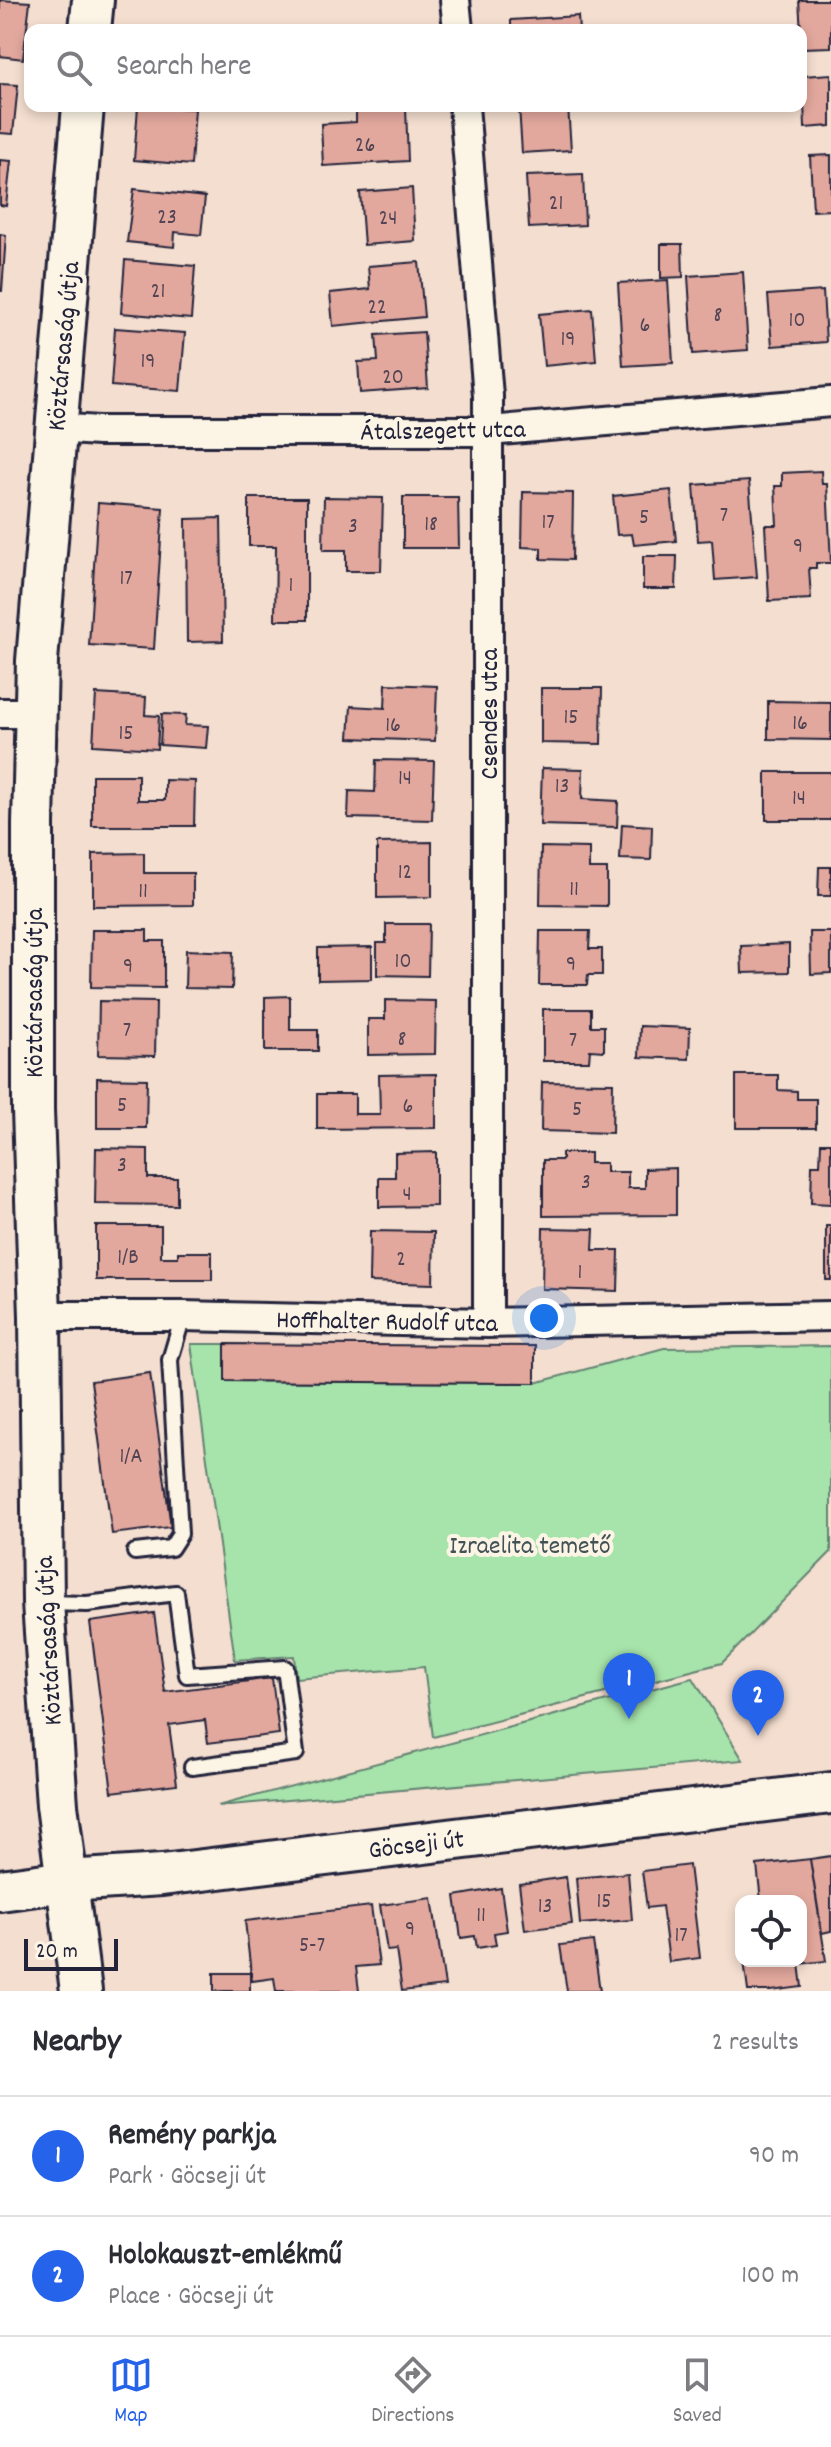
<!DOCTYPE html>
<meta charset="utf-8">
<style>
body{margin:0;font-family:Dekko,sans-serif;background:#f2f2f3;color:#2b2b33}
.controls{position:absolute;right:24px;bottom:24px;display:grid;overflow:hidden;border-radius:16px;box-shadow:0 4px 12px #0003}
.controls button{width:72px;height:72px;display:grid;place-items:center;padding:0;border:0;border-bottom:2px solid #e1e1e2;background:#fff;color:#2b2b33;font:40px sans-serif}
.scale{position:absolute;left:24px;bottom:20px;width:94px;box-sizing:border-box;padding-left:8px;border:4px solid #22223b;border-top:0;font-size:22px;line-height:28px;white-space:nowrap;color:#22223b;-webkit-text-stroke:6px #fcf5e5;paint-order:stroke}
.you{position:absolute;left:544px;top:1318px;width:28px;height:28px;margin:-20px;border:6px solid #fff;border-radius:50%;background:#1a73e8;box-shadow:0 0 0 12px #1a73e833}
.badge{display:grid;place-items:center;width:52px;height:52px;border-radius:50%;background:#2563eb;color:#fff;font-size:26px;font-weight:700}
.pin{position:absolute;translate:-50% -66px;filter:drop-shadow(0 2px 4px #0008)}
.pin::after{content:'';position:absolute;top:42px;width:28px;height:24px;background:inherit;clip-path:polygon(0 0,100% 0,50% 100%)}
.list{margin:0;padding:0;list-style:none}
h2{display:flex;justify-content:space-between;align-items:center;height:104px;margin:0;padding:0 32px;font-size:34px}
h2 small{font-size:26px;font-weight:400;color:#7c7c81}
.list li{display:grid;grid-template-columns:52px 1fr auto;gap:24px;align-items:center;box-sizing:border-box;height:120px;padding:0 32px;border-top:2px solid #e1e1e2}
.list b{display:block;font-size:30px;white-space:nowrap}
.list p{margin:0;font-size:26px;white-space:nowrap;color:#7c7c81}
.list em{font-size:26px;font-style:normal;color:#7c7c81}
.icon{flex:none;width:44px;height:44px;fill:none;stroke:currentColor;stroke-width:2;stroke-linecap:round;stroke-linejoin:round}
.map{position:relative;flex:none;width:831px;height:1991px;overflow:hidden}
.search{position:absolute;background:#fff;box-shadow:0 4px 12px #0003;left:24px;right:24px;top:24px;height:88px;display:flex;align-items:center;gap:20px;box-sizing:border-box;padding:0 28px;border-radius:16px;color:#7c7c81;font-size:30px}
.sheet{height:344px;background:#fff}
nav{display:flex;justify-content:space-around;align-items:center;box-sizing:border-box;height:112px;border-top:2px solid #e1e1e2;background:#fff;font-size:22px;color:#7c7c81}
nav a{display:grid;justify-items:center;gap:4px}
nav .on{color:#2563eb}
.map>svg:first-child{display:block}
.green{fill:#a7e4ab;stroke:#648373;stroke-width:2}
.building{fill:#e2a89d;stroke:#22223b;stroke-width:2}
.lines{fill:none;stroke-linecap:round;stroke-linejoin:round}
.lane-casing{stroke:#22223b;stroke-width:20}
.street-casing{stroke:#22223b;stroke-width:34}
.secondary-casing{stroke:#22223b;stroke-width:46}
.lane{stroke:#fcf5e5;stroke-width:14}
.street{stroke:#fcf5e5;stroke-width:28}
.secondary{stroke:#fcf5e5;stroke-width:40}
.labels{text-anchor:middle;stroke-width:8;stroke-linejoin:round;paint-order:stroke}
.number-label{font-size:22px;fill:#524454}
.street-label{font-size:26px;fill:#22223b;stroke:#fcf5e5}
.park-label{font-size:26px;fill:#435257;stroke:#fcf5e5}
</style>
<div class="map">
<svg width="831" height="1991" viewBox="0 0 831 1991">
<rect width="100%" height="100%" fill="#f4decf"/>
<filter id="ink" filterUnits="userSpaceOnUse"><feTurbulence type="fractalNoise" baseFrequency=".0125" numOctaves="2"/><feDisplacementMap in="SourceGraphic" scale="16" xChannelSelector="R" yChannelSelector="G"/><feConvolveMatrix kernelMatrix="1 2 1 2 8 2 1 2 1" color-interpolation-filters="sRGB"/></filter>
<g filter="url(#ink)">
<!-- green -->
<path class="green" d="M191,1344H225V1381L535,1383L664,1348L831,1346V1552L722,1663L433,1737L424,1667L296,1678L294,1656L235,1660Z
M693,1678L743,1760L218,1806L692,1678Z"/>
<!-- building -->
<path class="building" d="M0,0L30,2L23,59L0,56Z
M799,0H831V47L802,48Z
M578,16L579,30H511V20Z
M831,74V126L805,128L803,76Z
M0,84L18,85L13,134L0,133Z
M138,106L195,109L191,165L134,160Z
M519,106H568L571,150L522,153Z
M406,108L408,161L323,166L321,124L356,122V111Z
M831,155V210L813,211L810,156Z
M0,160L11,161L6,206L0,205Z
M583,174L585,225L529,228L526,176Z
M412,188L415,241L364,245L360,192Z
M134,189L205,197L201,235L175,232L174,247L127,242Z
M0,234L6,235L2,291H0Z
M661,244H682L683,277L661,278Z
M125,260L195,266L191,319L121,313Z
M419,262L424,317L333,326L330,293L370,289L368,266Z
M743,272L748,350L693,354L688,276Z
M668,280L673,363L623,366L618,283Z
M823,291L826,342L772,346L768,295Z
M592,309L596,361L544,366L539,314Z
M115,328L185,333L180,391L111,386Z
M424,332L428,388L360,393L358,362L378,361L376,335Z
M821,471L822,484H827L831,563H816V568H809L811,599L769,601L765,525H777L775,486H782V473Z
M749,481L757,577L715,580L712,540L698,541L694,485Z
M671,490L676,541L634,545L632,534L617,535L613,496Z
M523,492L573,493L572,560L541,559V548L522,547Z
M324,497L383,498L381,571H346V550H323Z
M403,497H458L459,548H403Z
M249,498H307V620H275L276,546H249Z
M98,503L163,508L154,649L89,645Z
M221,518L223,641L187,642L186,519Z
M643,556H677L676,589H643Z
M386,684L437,686L435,741L349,738L351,706L385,708Z
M541,688H602L601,744L541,743Z
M96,694L146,697L145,715L159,716L157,749L93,745Z
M768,701L831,702V740L768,739Z
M162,714L186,715L185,725L208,726L206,748L160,745Z
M376,760L434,761L432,820L348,818L349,791L375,792Z
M542,768L583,769L582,799L618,801L617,827L540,825Z
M766,772H831V820H766Z
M92,775H138V800H165V780L195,781L194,826H92Z
M622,824L652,826L651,860L620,859Z
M432,842V897L377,898V843Z
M541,847L589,848V869H607V906L540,905Z
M144,853V873H193V905L93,906V854Z
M819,867H831V896H818Z
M386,924H429L428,976L377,975V943H386Z
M92,930H147V941H164V988L91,987Z
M540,931H590L589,949H602V975H588L587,985H539Z
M810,932H831V973L811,974Z
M789,944V972L742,973L741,946Z
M372,947V979L318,980V948Z
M186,950L233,952L232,989L185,988Z
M290,996V1030H318V1051H265V997Z
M385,1000L436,1001L435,1054L368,1055V1019H385Z
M99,1001L156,1002L155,1056L98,1055Z
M543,1009H591V1026H604V1051L590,1050L589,1061H543Z
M640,1026L690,1028L689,1059L639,1057Z
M436,1074V1128L317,1129V1094H355V1114H380L379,1075Z
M736,1075H778V1090L797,1091V1099H816V1128H736Z
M97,1078L147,1079L146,1128H97Z
M542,1082L613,1083L612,1133L541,1131Z
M821,1143H831V1204L811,1203L812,1165H820Z
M96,1148L148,1149V1178H177V1205L95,1204Z
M436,1152V1206L379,1207V1177H395V1153Z
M562,1153H590V1163H606V1172H628V1188H645V1169L676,1168V1215L543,1216V1160H562Z
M96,1226H161V1257H178V1252H212V1280H96Z
M826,1226H831V1280H826Z
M543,1228L594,1229L593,1250H619L618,1291L542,1289Z
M370,1231L434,1232L433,1284L369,1282Z
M225,1344L535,1346V1383L225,1381Z
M150,1373L171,1527L112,1534L91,1381Z
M154,1613L165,1692L272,1678L279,1734L208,1743L205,1720L169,1725L177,1784L112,1792L90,1622Z
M831,1856V1931L822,1933L810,1859Z
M810,1859L826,1961L799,1964L802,1987L771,1991H748L744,1961H801V1901H761L757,1865Z
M689,1865L700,1958L669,1962L662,1906L647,1908L642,1871Z
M628,1873L632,1920L580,1924L576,1878Z
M566,1877L572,1924L525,1930L519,1884Z
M501,1888L507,1931L494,1933L496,1945L477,1948L475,1936L461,1938L455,1896Z
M432,1898L445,1986L402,1991L396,1950L387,1951L380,1905Z
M371,1906L379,1965L356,1967L359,1991H276L274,1978L252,1981L245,1921Z
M593,1941L600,1991H567L560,1945Z
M214,1973H250V1991H214Z"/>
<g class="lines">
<defs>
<path id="lane" d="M135,1552L171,1548L180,1534L170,1360L183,1316
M47,1603L87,1604L176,1593L187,1675L285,1668L296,1753L192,1767"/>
<path id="street" d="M455,0L458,30
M464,106L488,396V1323
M55,428L98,431H489L831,402
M0,713H35
M40,1316H183L488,1323L831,1316"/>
<path id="secondary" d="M90,30L93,0
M0,1890L67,1881L162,1875L831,1793
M81,1991L57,1805L43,1603L40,1316L33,1110V824L37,661L83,106"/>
</defs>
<!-- lane casing -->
<use href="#lane" class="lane-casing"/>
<!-- street casing -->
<use href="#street" class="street-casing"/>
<!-- secondary casing -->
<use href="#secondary" class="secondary-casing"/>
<!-- lane -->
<use href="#lane" class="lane"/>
<!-- street -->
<use href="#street" class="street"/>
<!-- secondary -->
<use href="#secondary" class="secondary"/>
</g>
</g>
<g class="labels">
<!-- number labels -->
<g class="number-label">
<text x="365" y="151">26</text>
<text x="556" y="209">21</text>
<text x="167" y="223">23</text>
<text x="388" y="224">24</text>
<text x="158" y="297">21</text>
<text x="377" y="313">22</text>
<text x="718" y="321">8</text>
<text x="797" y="326">10</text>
<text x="645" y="331">6</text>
<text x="568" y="345">19</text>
<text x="148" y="367">19</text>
<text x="393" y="383">20</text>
<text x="724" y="521">7</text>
<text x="644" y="523">5</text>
<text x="548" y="528">17</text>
<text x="431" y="530">18</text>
<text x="353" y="532">3</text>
<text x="798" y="552">9</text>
<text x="126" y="584">17</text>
<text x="291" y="591">1</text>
<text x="571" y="723">15</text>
<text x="800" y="729">16</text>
<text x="393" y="731">16</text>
<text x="126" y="739">15</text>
<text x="405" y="784">14</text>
<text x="562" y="792">13</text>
<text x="799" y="804">14</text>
<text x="405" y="878">12</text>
<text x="574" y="895">11</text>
<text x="143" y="897">11</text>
<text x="403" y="967">10</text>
<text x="571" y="970">9</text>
<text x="128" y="972">9</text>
<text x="127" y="1036">7</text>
<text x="402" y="1045">8</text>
<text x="573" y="1046">7</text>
<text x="122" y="1111">5</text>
<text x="408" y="1112">6</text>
<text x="577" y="1115">5</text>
<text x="122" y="1171">3</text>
<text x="586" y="1188">3</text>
<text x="407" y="1200">4</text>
<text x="128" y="1263">1/B</text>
<text x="401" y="1265">2</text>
<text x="580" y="1278">1</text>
<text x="131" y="1462">1/A</text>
<text x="604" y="1907">15</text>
<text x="545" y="1912">13</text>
<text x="481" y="1921">11</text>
<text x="410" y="1935">9</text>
<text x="681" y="1941">17</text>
<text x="312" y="1951">5-7</text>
</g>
<!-- street labels -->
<g class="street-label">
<text transform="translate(62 346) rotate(-85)" y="9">Köztársaság útja</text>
<text transform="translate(443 429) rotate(-1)" y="9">Átalszegett utca</text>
<text transform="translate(488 714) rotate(-90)" y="9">Csendes utca</text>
<text transform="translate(33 993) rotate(-90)" y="9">Köztársaság útja</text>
<text transform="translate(387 1320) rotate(1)" y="9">Hoffhalter Rudolf utca</text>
<text transform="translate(47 1641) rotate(-93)" y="9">Köztársaság útja</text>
<text transform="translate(416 1843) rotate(-7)" y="9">Göcseji út</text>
</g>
<!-- park labels -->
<g class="park-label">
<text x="530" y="1553">Izraelita temető</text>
</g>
</g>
</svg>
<div class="controls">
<button><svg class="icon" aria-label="locate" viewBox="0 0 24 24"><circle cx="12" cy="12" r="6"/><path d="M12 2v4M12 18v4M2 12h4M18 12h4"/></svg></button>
</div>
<div class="scale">20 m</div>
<div class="you"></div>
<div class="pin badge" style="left:629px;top:1719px">1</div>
<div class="pin badge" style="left:758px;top:1736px">2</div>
<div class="search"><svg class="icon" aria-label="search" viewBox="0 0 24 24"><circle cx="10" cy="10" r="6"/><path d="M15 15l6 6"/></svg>Search here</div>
</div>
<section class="sheet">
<h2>Nearby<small>2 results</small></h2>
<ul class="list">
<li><span class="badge">1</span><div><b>Remény parkja</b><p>Park · Göcseji út</p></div><em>90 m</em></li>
<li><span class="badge">2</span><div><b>Holokauszt-emlékmű</b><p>Place · Göcseji út</p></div><em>100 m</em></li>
</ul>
</section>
<nav>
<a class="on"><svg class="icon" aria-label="map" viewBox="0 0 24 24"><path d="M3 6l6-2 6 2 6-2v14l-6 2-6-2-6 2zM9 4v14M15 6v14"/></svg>Map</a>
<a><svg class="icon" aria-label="directions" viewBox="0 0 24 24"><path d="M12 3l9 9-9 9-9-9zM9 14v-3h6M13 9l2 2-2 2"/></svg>Directions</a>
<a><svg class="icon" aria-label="saved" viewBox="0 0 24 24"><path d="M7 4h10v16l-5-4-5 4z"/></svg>Saved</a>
</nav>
